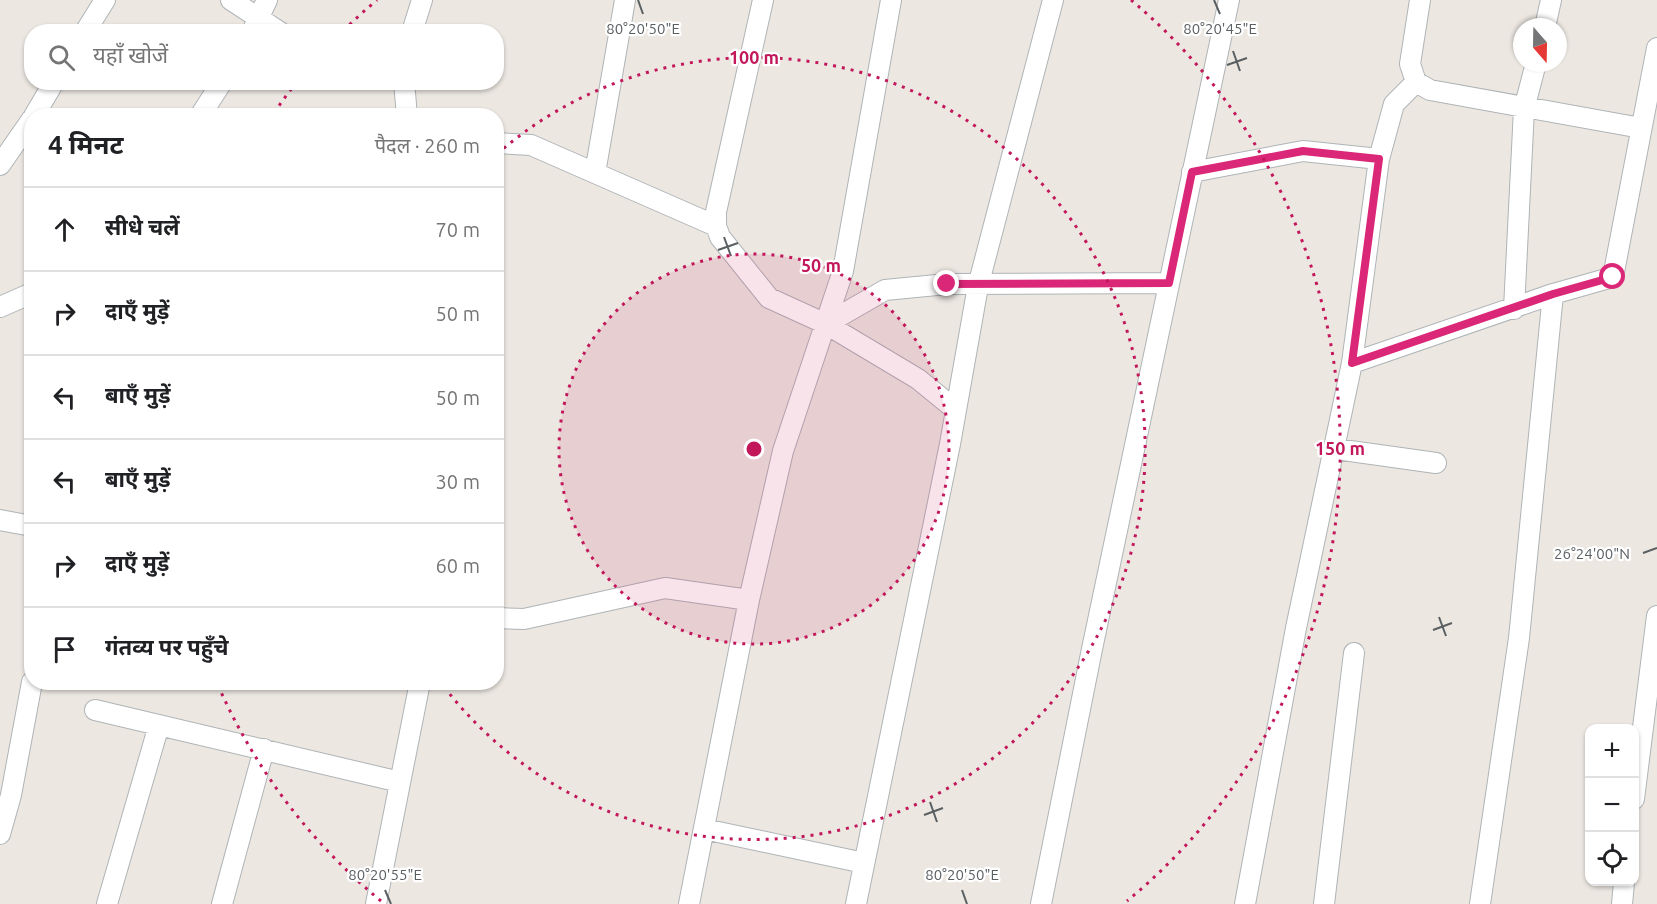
<!DOCTYPE html>
<html lang="hi">
<meta charset="utf-8">
<style>
body{margin:0;font-family:Ubuntu,"Noto Sans Devanagari",sans-serif;background:#f6f6f6;color:#202124}
.controls{position:absolute;right:18px;bottom:18px;display:grid;overflow:hidden;border-radius:12px;box-shadow:0 2px 4px #0004}
.controls button{width:54px;height:54px;display:grid;place-items:center;padding:0;border:0;border-bottom:2px solid #e0e0e0;background:#fff;color:#202124;font:30px sans-serif}
.compass{position:absolute;left:1513px;top:18px;width:54px;height:54px;border-radius:50%;background:#fff;box-shadow:0 2px 4px #0004;rotate:160deg}
.stop{position:absolute;width:18px;height:18px;margin:-14px;border:4px solid #db2777;border-radius:50%;background:#fff}
.stop.end{background:#db2777;border-color:#fff;box-shadow:0 2px 6px #0008}
.list{margin:0;padding:0;list-style:none}
h2{display:flex;justify-content:space-between;align-items:center;height:78px;margin:0;padding:0 24px;font-size:26px}
h2 small{font-size:20px;font-weight:400;color:#757577}
.list li{display:grid;grid-template-columns:39px 1fr auto;gap:18px;align-items:center;box-sizing:border-box;height:84px;padding:0 24px;border-top:2px solid #e0e0e0}
.list b{display:block;font-size:22px;white-space:nowrap}
.list em{font-size:20px;font-style:normal;color:#757577}
.icon{flex:none;width:33px;height:33px;fill:none;stroke:currentColor;stroke-width:2;stroke-linecap:round;stroke-linejoin:round}
.map{position:relative;flex:none;width:1657px;height:904px;overflow:hidden}
.search{position:absolute;background:#fff;box-shadow:0 2px 4px #0004;left:24px;top:24px;width:480px;height:66px;display:flex;align-items:center;gap:15px;box-sizing:border-box;padding:0 21px;border-radius:24px;color:#757577;font-size:22px}
.panel{position:absolute;background:#fff;box-shadow:0 2px 4px #0004;left:24px;top:108px;width:480px;height:582px;border-radius:24px}
.map>svg:first-child{display:block}
.lines{fill:none;stroke-linecap:round;stroke-linejoin:round}
.minor-casing{stroke:#afb4b7;stroke-width:22}
.minor{stroke:#fff;stroke-width:20}
.route{stroke:#db2777;stroke-width:8}
.ticks{fill:none;stroke:#5a5f62;stroke-width:2}
.ring{fill:none;stroke:#c2185b;stroke-width:3;stroke-dasharray:3 6}
.ticks-label{font-size:15px;text-anchor:middle;fill:#5a5f62;stroke:#fff;stroke-width:4.5;stroke-linejoin:round;paint-order:stroke}
.centre{fill:#c2185b;stroke:#fff;stroke-width:3}
.ring-label{font-size:18px;text-anchor:middle;font-weight:bold;fill:#c2185b;stroke:#fff;stroke-width:4.5;stroke-linejoin:round;paint-order:stroke}
</style>
<div class="map">
<svg width="1657" height="904" viewBox="0 0 1657 904">
<rect width="100%" height="100%" fill="#ece7e1"/>
<g class="lines">
<defs>
<path id="minor" d="M231,0L280,32
M763,0L716,212V226L720,237L769,298L826,324L918,379L956,410
M1420,0L1410,64L1416,82L1430,90L1641,128
M1545,27L1551,0
M85,32L105,0
M252,32L267,0
M412,32L422,0
M404,82L407,116
M34,116L54,82
M200,116L222,82
M496,143L531,145L716,226
M0,165L32,119
M1192,172L1303,151L1379,159
M595,173L625,0
M0,307L32,293
M1514,309L1524,109L1536,63
M826,324L885,290L947,284L1169,283
M1352,363L1379,159L1394,104L1416,82
M1336,449L1436,463
M0,520L32,526
M496,618L524,619L665,588L749,600
M95,710L400,782
M1634,799L1657,616
M704,829L864,863
M0,834L11,795L32,682
M107,904L159,725
M222,904L264,749
M376,904L420,682
M689,904L749,600L783,451L843,271L891,0
M856,904L950,444L978,286L1053,0
M1041,904L1092,649L1229,0
M1245,904L1296,628L1352,363L1553,294L1613,277L1657,48
M1324,904L1354,653
M1480,904L1519,638L1553,294
M1622,904L1624,882"/>
</defs>
<!-- minor casing -->
<use href="#minor" class="minor-casing"/>
<!-- minor -->
<use href="#minor" class="minor"/>
</g>
<g class="lines">
<!-- route -->
<path class="route" d="M947,284L1169,283L1192,172L1303,151L1379,159L1352,363L1553,294L1613,277"/>
</g>
<!-- ticks -->
<path class="ticks" d="M638,0L643,14M1214,0L1220,14M1233,51L1240,71M1227,65L1247,58M724,237L731,256M718,250L738,243M1643,553L1657,548M1439,617L1446,636M1433,630L1452,623M930,802L937,822M924,815L943,808M385,890L391,904M962,890L967,904"/>
<!-- distance rings -->
<circle cx="754" cy="449" r="195" fill="#c2185b" fill-opacity=".12"/>
<g class="ring">
<circle cx="754" cy="449" r="195"/>
<path d="M497 154A391 391 0 1 1 442 684"/>
<path d="M381 901A586 586 0 0 1 217 683M274 113A586 586 0 0 1 295 84M343 31A586 586 0 0 1 377 0M1131 0A586 586 0 0 1 1127 901"/>
</g>
<g class="ticks-label">
<text x="643" y="34">80°20'50"E</text>
<text x="1220" y="34">80°20'45"E</text>
<text x="1592" y="559">26°24'00"N</text>
<text x="385" y="880">80°20'55"E</text>
<text x="962" y="880">80°20'50"E</text>
</g>
<circle cx="754" cy="449" r="9" class="centre"/>
<g class="ring-label">
<text x="754" y="64">100 m</text>
<text x="821" y="272">50 m</text>
<text x="1340" y="455">150 m</text>
</g>
</svg>
<div class="controls">
<button>+</button>
<button>−</button>
<button><svg class="icon" aria-label="locate" viewBox="0 0 24 24"><circle cx="12" cy="12" r="6"/><path d="M12 2v4M12 18v4M2 12h4M18 12h4"/></svg></button>
</div>
<svg class="compass" viewBox="-18 -18 36 36"><path d="M0-13l5 13h-10z" fill="#e53935"/><path d="M0 13l5-13h-10z" fill="#757577"/></svg>
<div class="stop" style="left:1613px;top:277px"></div>
<div class="stop end" style="left:947px;top:284px"></div>
<div class="search"><svg class="icon" aria-label="search" viewBox="0 0 24 24"><circle cx="10" cy="10" r="6"/><path d="M15 15l6 6"/></svg>यहाँ खोजें</div>
<section class="panel">
<h2>4 मिनट<small>पैदल · 260 m</small></h2>
<ul class="list">
<li><svg class="icon" aria-label="ahead" viewBox="0 0 24 24"><path d="M12 20V5M6 11l6-6 6 6"/></svg><div><b>सीधे चलें</b></div><em>70 m</em></li>
<li><svg class="icon" aria-label="right" viewBox="0 0 24 24"><path d="M7 20v-9h11M14 6l5 5-5 5"/></svg><div><b>दाएँ मुड़ें</b></div><em>50 m</em></li>
<li><svg class="icon" aria-label="left" viewBox="0 0 24 24"><path d="M17 20v-9H6M10 6l-5 5 5 5"/></svg><div><b>बाएँ मुड़ें</b></div><em>50 m</em></li>
<li><svg class="icon" aria-label="left" viewBox="0 0 24 24"><path d="M17 20v-9H6M10 6l-5 5 5 5"/></svg><div><b>बाएँ मुड़ें</b></div><em>30 m</em></li>
<li><svg class="icon" aria-label="right" viewBox="0 0 24 24"><path d="M7 20v-9h11M14 6l5 5-5 5"/></svg><div><b>दाएँ मुड़ें</b></div><em>60 m</em></li>
<li><svg class="icon" aria-label="arrive" viewBox="0 0 24 24"><path d="M6 21V4h12l-3 4 3 4H6"/></svg><div><b>गंतव्य पर पहुँचे</b></div></li>
</ul>
</section>
</div>
